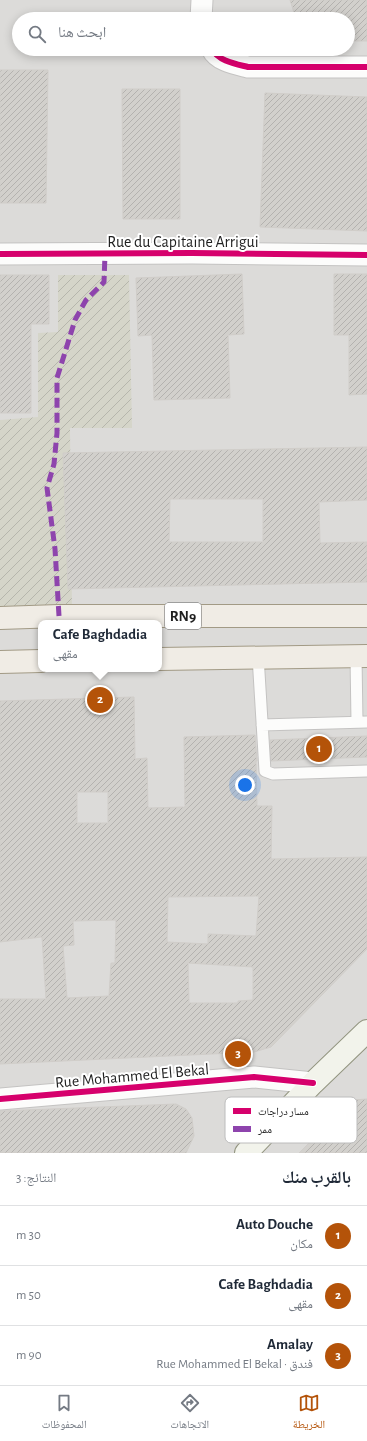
<!DOCTYPE html>
<html lang="ar">
<meta charset="utf-8">
<style>
body{margin:0;font-family:"Alegreya Sans","Noto Naskh Arabic",sans-serif;background:#f2f2f3;color:#1f2937;direction:rtl}
.you{position:absolute;left:245px;top:785px;width:14px;height:14px;margin:-10px;border:3px solid #fff;border-radius:50%;background:#1a73e8;box-shadow:0 0 0 6px #1a73e833}
.badge{display:grid;place-items:center;width:26px;height:26px;border-radius:50%;background:#b45309;color:#fff;font-size:13px;font-weight:700}
.pin{position:absolute;translate:-50% -50%;border:2px solid #fff;box-shadow:0 1px 4px #0006}
.popup{position:absolute;left:38px;top:620px;width:124px;height:52px;box-sizing:border-box;display:grid;place-content:center;border-radius:8px;background:#fff;filter:drop-shadow(0 1px 3px #0005);font-size:13px;white-space:nowrap;color:#747a83}
.popup b{font-size:15px;color:#1f2937}
.popup::after{content:'';position:absolute;left:50%;top:100%;margin-left:-8px;border:8px solid transparent;border-top-color:#fff}
.list{margin:0;padding:0;list-style:none}
h2{display:flex;justify-content:space-between;align-items:center;height:52px;margin:0;padding:0 16px;font-size:17px}
h2 small{font-size:13px;font-weight:400;color:#747a83}
.list li{display:grid;grid-template-columns:26px 1fr auto;gap:12px;align-items:center;box-sizing:border-box;height:60px;padding:0 16px;border-top:1px solid #e0e1e3}
.list b{display:block;font-size:15px;white-space:nowrap}
.list p{margin:0;font-size:13px;white-space:nowrap;color:#747a83}
.list em{font-size:13px;font-style:normal;color:#747a83}
.icon{flex:none;width:22px;height:22px;fill:none;stroke:currentColor;stroke-width:2;stroke-linecap:round;stroke-linejoin:round}
.map{position:relative;flex:none;width:367px;height:1153px;overflow:hidden;direction:ltr}
.search{position:absolute;background:#fff;box-shadow:0 2px 10px #0003;left:12px;right:12px;top:12px;height:44px;display:flex;align-items:center;gap:10px;box-sizing:border-box;padding:0 14px;border-radius:22px;color:#747a83;font-size:15px}
.sheet{height:232px;background:#fff}
nav{display:flex;justify-content:space-around;align-items:center;box-sizing:border-box;height:56px;border-top:1px solid #e0e1e3;background:#fff;font-size:11px;color:#747a83}
nav a{display:grid;justify-items:center;gap:2px}
nav .on{color:#b45309}
.map>svg:first-child{display:block}
.residential{fill:#dcdbd9;fill-rule:evenodd}
.construction{fill:url(#construction-furrows)}
.building{fill:url(#building-hatch);stroke:#d0cdc9;fill-rule:evenodd}
.lines{fill:none;stroke-linecap:round;stroke-linejoin:round}
.service-casing{stroke:#c4c3c2;stroke-width:13}
.minor-casing{stroke:#c4c3c2;stroke-width:23}
.secondary-casing{stroke:#939580;stroke-width:24}
.primary-casing{stroke:#a29a85;stroke-width:24}
.service{stroke:#fcfcfb;stroke-width:11}
.minor{stroke:#fcfcfb;stroke-width:21}
.secondary{stroke:#f2f3eb;stroke-width:22}
.primary{stroke:#f0ece5;stroke-width:22}
.quiet{stroke:#8e44ad;stroke-width:5;stroke-dasharray:10 5;stroke-linecap:butt}
.cycleway-casing{stroke:#fff;stroke-width:8}
.cycleway{stroke:#d6006c;stroke-width:6}
.labels{text-anchor:middle;stroke-width:4;stroke-linejoin:round;paint-order:stroke}
.shield{fill:#fff;stroke:#626262;stroke-width:1}
.shield-label{font-size:15px;font-weight:bold;fill:#1f1f1f}
.street-label{font-size:16px;fill:#1f1f1f;stroke:#fff}
.key{fill:#fff;stroke:#bcbcbc;stroke-width:1}
.key-label{font-size:11px;fill:#1f1f1f}
</style>
<div class="map">
<svg width="367" height="1153" viewBox="0 0 367 1153">
<defs>
<pattern id="construction-furrows" width="10" height="10" patternUnits="userSpaceOnUse"><rect width="10" height="10" fill="#d5d5c9"/><path d="M-1 1l2-2M0 10L10 0M9 11l2-2" fill="none" stroke="#b6b6ac"/></pattern>
<pattern id="building-hatch" width="6" height="6" patternUnits="userSpaceOnUse"><rect width="6" height="6" fill="#d2d0cc"/><path d="M-1 1l2-2M0 6l6-6M5 7l2-2" fill="none" stroke="#b4b2af"/></pattern>
</defs>
<rect width="100%" height="100%" fill="#edebe7"/>
<!-- residential -->
<path class="residential" d="M0,0H367V1153H0ZM19,19H348V49H19ZM41,623H159V669H41Z"/>
<!-- construction -->
<path class="construction" d="M58,275H129L132,428H70L72,611L0,612V420L38,417V333L58,332Z"/>
<!-- building -->
<path class="building" d="M290,0H367V41H348V19H296Z
M0,70H48L46,203H0Z
M122,89H180V219H123Z
M265,93L367,97V231L260,227Z
M242,274L244,334L228,335L230,398L154,400L152,335L138,336L136,278Z
M334,274H367V394L349,395V335H334Z
M0,275H49V324H31V413H0Z
M367,447V500L319,502L320,543L367,542V582L68,589L63,453ZM170,499H263V542H169Z
M134,697L135,759L147,758L148,808L185,807L184,737L255,735L257,761H256L257,806H272L271,859L367,857V949L271,1047L254,1052L0,1064V999H46L42,937L0,942V701ZM77,792H108V823H77ZM259,896L256,936L208,934V944L167,942L168,897ZM116,920L115,963H111L109,996L67,998L63,946L74,945L73,921ZM188,963L253,967V1000L238,1001V1003H189Z
M367,736V757L271,761L270,740Z
M367,1099V1153H299L353,1100Z
M176,1104L186,1109L192,1118L194,1136L186,1153H0V1111Z"/>
<g class="lines">
<defs>
<path id="service" d="M258,656L265,771L273,774L367,771
M356,657L357,722
M262,725L367,722"/>
<path id="minor" d="M201,19L202,0
M212,49C218,61 236,64 248,67H367
M0,254L192,253L367,255
M0,1099L254,1077L313,1083"/>
<path id="secondary" d="M246,1153L313,1083L367,1031"/>
<path id="primary" d="M0,618L59,616H367
M159,659L367,656
M0,662L41,661"/>
</defs>
<!-- service casing -->
<use href="#service" class="service-casing"/>
<!-- minor casing -->
<use href="#minor" class="minor-casing"/>
<!-- secondary casing -->
<use href="#secondary" class="secondary-casing"/>
<!-- primary casing -->
<use href="#primary" class="primary-casing"/>
<!-- service -->
<use href="#service" class="service"/>
<!-- minor -->
<use href="#minor" class="minor"/>
<!-- secondary -->
<use href="#secondary" class="secondary"/>
<!-- primary -->
<use href="#primary" class="primary"/>
<!-- quiet -->
<path class="quiet" d="M59,616L55,549L47,488L54,464L57,433V378L75,320L86,300L104,282L105,254"/>
<defs>
<path id="cycleway" d="M212,49C218,61 236,64 248,67H367
M0,254L192,253L367,255
M0,1099L254,1077L313,1083"/>
</defs>
<!-- cycleway casing -->
<use href="#cycleway" class="cycleway-casing"/>
<!-- cycleway -->
<use href="#cycleway" class="cycleway"/>
</g>
<g class="labels">
<!-- shield labels -->
<rect class="shield" x="165" y="603" width="36" height="26" rx="3"/>
<g class="shield-label">
<text x="183" y="621">RN9</text>
</g>
<!-- street labels -->
<g class="street-label">
<text x="183" y="247">Rue du Capitaine Arrigui</text>
<text transform="translate(132 1075) rotate(-5)" y="6">Rue Mohammed El Bekal</text>
</g>
</g>
<!-- legend -->
<rect x="225" y="1097" width="132" height="46" rx="6" class="key"/>
<rect x="233" y="1108" width="18" height="6" fill="#d6006c"/>
<rect x="233" y="1126" width="18" height="6" fill="#8e44ad"/>
<g class="key-label">
<text x="258" y="1115">مسار دراجات</text>
<text x="258" y="1133">ممر</text>
</g>
</svg>
<div class="you"></div>
<div class="pin badge" style="left:319px;top:749px">1</div>
<div class="pin badge" style="left:100px;top:700px">2</div>
<div class="popup"><b>Cafe Baghdadia</b>مقهى</div>
<div class="pin badge" style="left:238px;top:1054px">3</div>
<div class="search"><svg class="icon" aria-label="search" viewBox="0 0 24 24"><circle cx="10" cy="10" r="6"/><path d="M15 15l6 6"/></svg>ابحث هنا</div>
</div>
<section class="sheet">
<h2>بالقرب منك<small>النتائج: 3</small></h2>
<ul class="list">
<li><span class="badge">1</span><div><b>Auto Douche</b><p>مكان</p></div><em>30 m</em></li>
<li><span class="badge">2</span><div><b>Cafe Baghdadia</b><p>مقهى</p></div><em>50 m</em></li>
<li><span class="badge">3</span><div><b>Amalay</b><p>فندق · Rue Mohammed El Bekal</p></div><em>90 m</em></li>
</ul>
</section>
<nav>
<a class="on"><svg class="icon" aria-label="map" viewBox="0 0 24 24"><path d="M3 6l6-2 6 2 6-2v14l-6 2-6-2-6 2zM9 4v14M15 6v14"/></svg>الخريطة</a>
<a><svg class="icon" aria-label="directions" viewBox="0 0 24 24"><path d="M12 3l9 9-9 9-9-9zM9 14v-3h6M13 9l2 2-2 2"/></svg>الاتجاهات</a>
<a><svg class="icon" aria-label="saved" viewBox="0 0 24 24"><path d="M7 4h10v16l-5-4-5 4z"/></svg>المحفوظات</a>
</nav>
